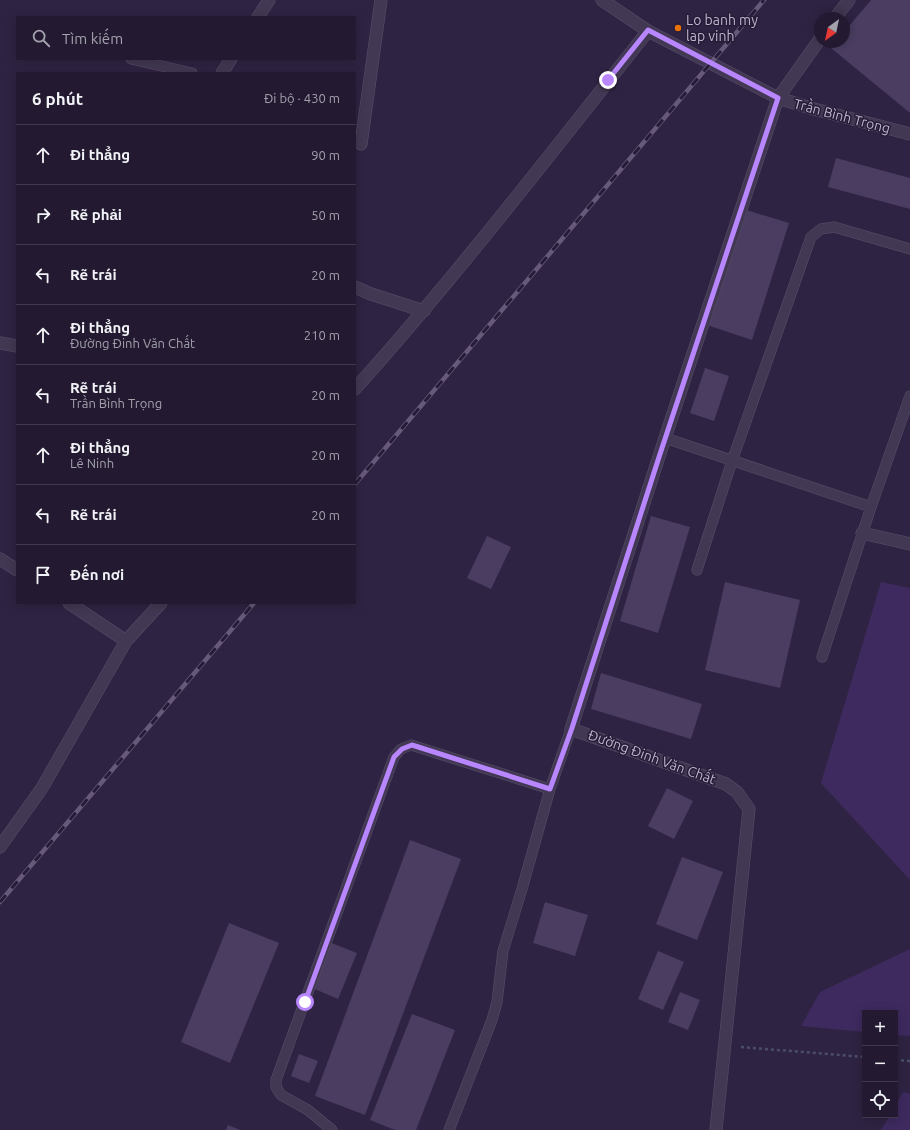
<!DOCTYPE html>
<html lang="vi">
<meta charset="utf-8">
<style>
body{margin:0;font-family:Ubuntu,sans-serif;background:#2f273e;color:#f1f3f6}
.controls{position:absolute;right:12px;bottom:12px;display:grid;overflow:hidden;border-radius:0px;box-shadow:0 2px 10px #0003}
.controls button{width:36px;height:36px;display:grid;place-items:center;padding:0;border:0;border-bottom:1px solid #40384d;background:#231a32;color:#f1f3f6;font:20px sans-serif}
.compass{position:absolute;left:814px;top:12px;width:36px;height:36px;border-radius:50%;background:#231a32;box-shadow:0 2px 10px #0003;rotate:213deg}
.stop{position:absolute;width:12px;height:12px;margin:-9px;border:3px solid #b887ff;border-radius:50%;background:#fff}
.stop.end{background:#b887ff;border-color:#fff;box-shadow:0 1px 4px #0008}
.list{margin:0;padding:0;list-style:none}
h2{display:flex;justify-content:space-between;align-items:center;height:52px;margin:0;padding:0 16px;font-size:17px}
h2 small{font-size:13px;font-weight:400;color:#a3a1ac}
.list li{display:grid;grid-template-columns:26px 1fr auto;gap:12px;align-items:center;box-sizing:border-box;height:60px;padding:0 16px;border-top:1px solid #40384d}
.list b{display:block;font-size:15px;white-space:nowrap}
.list p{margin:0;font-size:13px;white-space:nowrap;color:#a3a1ac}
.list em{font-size:13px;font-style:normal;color:#a3a1ac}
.icon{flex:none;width:22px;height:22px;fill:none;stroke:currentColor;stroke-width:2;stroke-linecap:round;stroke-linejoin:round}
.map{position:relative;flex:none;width:910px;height:1130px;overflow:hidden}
.search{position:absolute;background:#231a32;box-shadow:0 2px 10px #0003;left:16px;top:16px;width:340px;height:44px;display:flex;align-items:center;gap:10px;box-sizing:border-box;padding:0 14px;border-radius:0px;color:#a3a1ac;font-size:15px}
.panel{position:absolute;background:#231a32;box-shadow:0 2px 10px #0003;left:16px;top:72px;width:340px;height:532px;border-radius:0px}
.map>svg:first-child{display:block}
.water{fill:#3e2a5f}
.building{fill:#4a3d61}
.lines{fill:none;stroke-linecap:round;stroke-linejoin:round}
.service-casing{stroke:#5a506a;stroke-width:11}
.minor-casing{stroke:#5a506a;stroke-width:13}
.tertiary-casing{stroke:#5a506a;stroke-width:13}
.path{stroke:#4b4e67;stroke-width:2.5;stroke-dasharray:3 3;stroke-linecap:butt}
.service{stroke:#423853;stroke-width:10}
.minor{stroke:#423853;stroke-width:12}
.tertiary{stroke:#423853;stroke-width:12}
.rail-casing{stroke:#66597a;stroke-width:4.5}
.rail{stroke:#271c38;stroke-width:3;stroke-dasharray:9;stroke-linecap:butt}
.route{stroke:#b887ff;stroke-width:5}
.food-dot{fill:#e8710a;stroke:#271c38;stroke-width:1.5}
.labels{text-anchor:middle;stroke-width:3;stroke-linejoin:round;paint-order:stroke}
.poi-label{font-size:14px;fill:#beb5cd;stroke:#271c38;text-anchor:start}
.street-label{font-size:14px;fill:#beb5cd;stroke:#271c38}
</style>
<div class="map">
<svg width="910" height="1130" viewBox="0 0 910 1130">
<rect width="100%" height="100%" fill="#2f2343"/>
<!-- water -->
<path class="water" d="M881,582L910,588V880L821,783Z
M910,949V1036L895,1035V1013H865V1032L801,1026L820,992Z
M903,1092L910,1094V1130H881L890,1115H895V1106Z"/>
<!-- building -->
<path class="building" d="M871,0H910V113L831,48L836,42H844V32Z
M836,158L910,178V209L828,187Z
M743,209L789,223L752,340L707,325Z
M705,368L729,376L714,421L690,413Z
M651,516L690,527L658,633L620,621Z
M487,536L511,547L491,589L467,578Z
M725,582L800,600L780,688L705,670Z
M601,673L702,704L691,739L591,709Z
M667,788L693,801L674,839L648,826Z
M410,840L461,859L365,1115L315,1096Z
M682,857L723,872L697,940L656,924Z
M545,902L588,915L575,956L533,943Z
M229,923L279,943L230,1063L181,1042Z
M329,942L357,953L338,999L310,987Z
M658,951L684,962L663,1010L638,999Z
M680,992L700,1000L688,1030L668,1022Z
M412,1014L455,1030L416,1130H395L370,1120Z
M299,1054L318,1061L309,1083L291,1076Z
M228,1125L240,1130H226Z"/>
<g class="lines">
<defs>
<path id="service" d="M131,59L192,73
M665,438L871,507
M697,570L732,461L811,237L821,229L834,227L910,249
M822,657L871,507L910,396
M332,1130L308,1110L281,1095L276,1087V1080L394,757L401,749L411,745L550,789
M449,1130L492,1020L497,1002L503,951L522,889L550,789L571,729"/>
<path id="minor" d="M258,17L269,0
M835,18L849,0
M222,73L231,59
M361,144L381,0
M355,287L371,294L424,311
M0,343L17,346
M355,389C458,274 552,152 648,31
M862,533L910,544
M0,559L17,570
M69,603L126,641
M0,847L42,788L126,641L161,603
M716,1130L749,809L737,792L726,784L571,729L665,438L778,98L820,39"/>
<path id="tertiary" d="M602,0L648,31L778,98L814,109L910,134"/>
</defs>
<!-- service casing -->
<use href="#service" class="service-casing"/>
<!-- minor casing -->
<use href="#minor" class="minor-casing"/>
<!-- tertiary casing -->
<use href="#tertiary" class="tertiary-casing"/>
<!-- path -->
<path class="path" d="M741,1047L865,1057
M895,1060L910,1061"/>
<!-- service -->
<use href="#service" class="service"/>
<!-- minor -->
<use href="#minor" class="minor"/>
<!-- tertiary -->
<use href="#tertiary" class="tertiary"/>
<defs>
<path id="rail" d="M355,484L764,0
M0,902L254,603"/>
</defs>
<!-- rail casing -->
<use href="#rail" class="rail-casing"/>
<!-- rail -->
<use href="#rail" class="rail"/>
</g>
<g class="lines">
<!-- route -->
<path class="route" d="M305,1002L394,757L402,749L412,745L550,789L572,728L660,454L778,98L648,30L608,80"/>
</g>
<!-- markers -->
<circle class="food-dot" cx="678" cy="28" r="4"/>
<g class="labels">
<!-- poi labels -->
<g class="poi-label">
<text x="686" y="25">Lo banh my<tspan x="686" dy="16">lap vinh</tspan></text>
</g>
<!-- street labels -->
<g class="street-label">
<text transform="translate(842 116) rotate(15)" y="5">Trần Bình Trọng</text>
<text transform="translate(652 757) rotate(20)" y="5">Đường Đinh Văn Chất</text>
</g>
</g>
</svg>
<div class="controls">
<button>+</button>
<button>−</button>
<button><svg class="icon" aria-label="locate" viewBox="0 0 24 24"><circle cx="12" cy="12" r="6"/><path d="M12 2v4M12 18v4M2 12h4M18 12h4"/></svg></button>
</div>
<svg class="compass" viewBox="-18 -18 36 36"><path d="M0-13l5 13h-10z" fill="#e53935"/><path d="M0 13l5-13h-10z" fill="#a3a1ac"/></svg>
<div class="stop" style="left:305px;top:1002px"></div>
<div class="stop end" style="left:608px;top:80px"></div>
<div class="search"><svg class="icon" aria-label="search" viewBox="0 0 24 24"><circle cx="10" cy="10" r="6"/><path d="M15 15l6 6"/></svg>Tìm kiếm</div>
<section class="panel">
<h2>6 phút<small>Đi bộ · 430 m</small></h2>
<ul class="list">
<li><svg class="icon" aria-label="ahead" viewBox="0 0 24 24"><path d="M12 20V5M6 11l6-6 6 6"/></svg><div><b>Đi thẳng</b></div><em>90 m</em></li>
<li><svg class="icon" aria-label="right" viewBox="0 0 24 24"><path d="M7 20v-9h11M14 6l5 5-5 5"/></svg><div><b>Rẽ phải</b></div><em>50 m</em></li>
<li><svg class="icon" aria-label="left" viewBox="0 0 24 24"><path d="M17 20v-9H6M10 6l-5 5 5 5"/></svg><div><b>Rẽ trái</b></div><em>20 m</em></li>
<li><svg class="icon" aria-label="ahead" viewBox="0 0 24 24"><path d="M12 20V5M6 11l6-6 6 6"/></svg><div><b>Đi thẳng</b><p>Đường Đinh Văn Chất</p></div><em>210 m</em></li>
<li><svg class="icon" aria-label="left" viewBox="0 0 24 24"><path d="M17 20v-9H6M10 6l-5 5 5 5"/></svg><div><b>Rẽ trái</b><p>Trần Bình Trọng</p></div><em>20 m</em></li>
<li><svg class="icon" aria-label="ahead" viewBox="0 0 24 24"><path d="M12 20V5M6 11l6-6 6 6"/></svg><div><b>Đi thẳng</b><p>Lê Ninh</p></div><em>20 m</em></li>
<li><svg class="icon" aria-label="left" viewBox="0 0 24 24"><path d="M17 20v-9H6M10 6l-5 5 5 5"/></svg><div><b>Rẽ trái</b></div><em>20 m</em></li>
<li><svg class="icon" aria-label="arrive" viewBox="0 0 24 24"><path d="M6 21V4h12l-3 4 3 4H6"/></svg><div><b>Đến nơi</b></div></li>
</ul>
</section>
</div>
